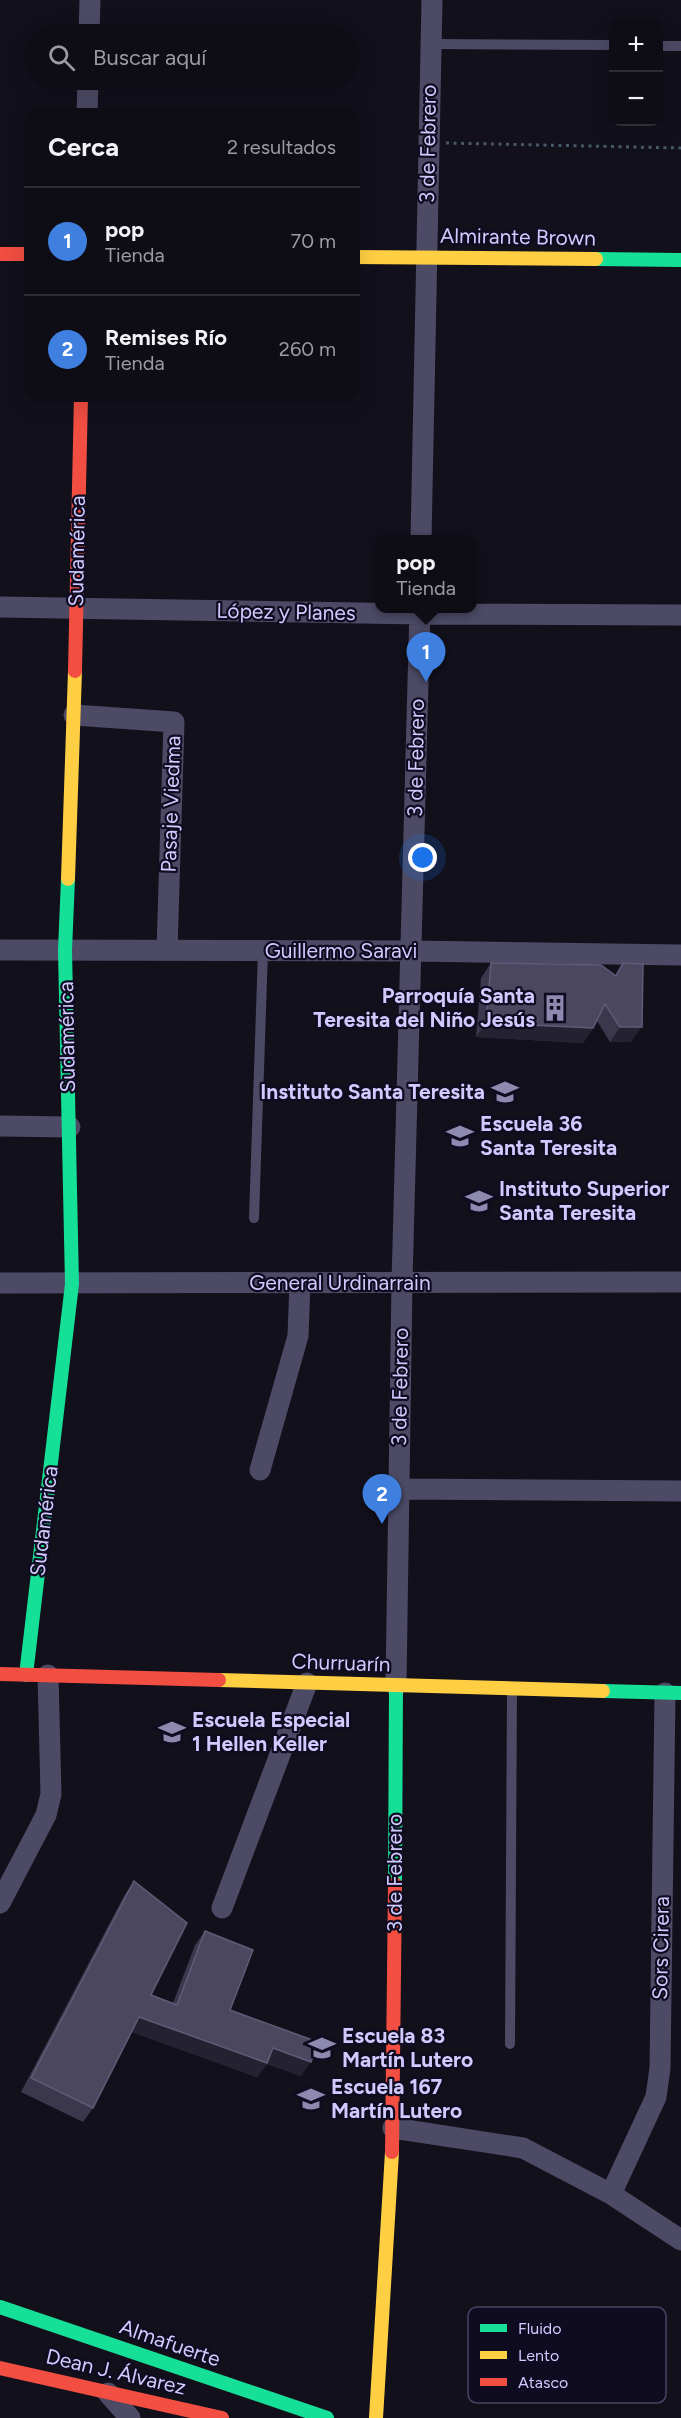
<!DOCTYPE html>
<html lang="es">
<meta charset="utf-8">
<style>
body{margin:0;font-family:Figtree,sans-serif;background:#1c1a22;color:#f1f3f6}
.controls{position:absolute;right:18px;top:18px;display:grid;overflow:hidden;border-radius:12px;box-shadow:0 6px 24px #0002}
.controls button{width:54px;height:54px;display:grid;place-items:center;padding:0;border:0;border-bottom:2px solid #2e2c34;background:#0e0c14;color:#f1f3f6;font:30px sans-serif}
.you{position:absolute;left:423px;top:858px;width:21px;height:21px;margin:-15px;border:4px solid #fff;border-radius:50%;background:#1a73e8;box-shadow:0 0 0 9px #1a73e833}
.badge{display:grid;place-items:center;width:39px;height:39px;border-radius:50%;background:#8e89af;color:#fff;font-size:20px;font-weight:700}
.pin{position:absolute;translate:-50% -50px;filter:drop-shadow(0 2px 3px #0008)}
.pin::after{content:'';position:absolute;top:32px;width:21px;height:18px;background:inherit;clip-path:polygon(0 0,100% 0,50% 100%)}
.popup{position:absolute;left:375px;top:535px;width:102px;height:78px;box-sizing:border-box;display:grid;place-content:center;border-radius:12px;background:#0e0c14;filter:drop-shadow(0 2px 4px #0005);font-size:20px;white-space:nowrap;color:#9b9ba0}
.popup b{font-size:22px;color:#f1f3f6}
.popup::after{content:'';position:absolute;left:50%;top:100%;margin-left:-12px;border:12px solid transparent;border-top-color:#0e0c14}
.list{margin:0;padding:0;list-style:none}
h2{display:flex;justify-content:space-between;align-items:center;height:78px;margin:0;padding:0 24px;font-size:26px}
h2 small{font-size:20px;font-weight:400;color:#9b9ba0}
.list li{display:grid;grid-template-columns:39px 1fr auto;gap:18px;align-items:center;box-sizing:border-box;height:108px;padding:0 24px;border-top:2px solid #2e2c34}
.list b{display:block;font-size:22px;white-space:nowrap}
.list p{margin:0;font-size:20px;white-space:nowrap;color:#9b9ba0}
.list em{font-size:20px;font-style:normal;color:#9b9ba0}
.icon{flex:none;width:33px;height:33px;fill:none;stroke:currentColor;stroke-width:2;stroke-linecap:round;stroke-linejoin:round}
.map{position:relative;flex:none;width:681px;height:2418px;overflow:hidden}
.search{position:absolute;background:#0e0c14;box-shadow:0 6px 24px #0002;left:24px;top:24px;width:336px;height:66px;display:flex;align-items:center;gap:15px;box-sizing:border-box;padding:0 21px;border-radius:33px;color:#9b9ba0;font-size:22px}
.panel{position:absolute;background:#0e0c14;box-shadow:0 6px 24px #0002;left:24px;top:108px;width:336px;height:294px;border-radius:18px}
.map>svg:first-child{display:block}
.lines{fill:none;stroke-linecap:round;stroke-linejoin:round}
.path{stroke:#485868;stroke-width:3;stroke-dasharray:3 4.5;stroke-linecap:butt}
.lane{stroke:#4c4a65;stroke-width:10}
.street{stroke:#4c4a65;stroke-width:21}
.fast{stroke:#16e098;stroke-width:14}
.slow{stroke:#ffcf43;stroke-width:14}
.jam{stroke:#f24e42;stroke-width:14}
.wall{fill:#3b374c}
.shaded-wall{fill:#242130}
.building{fill:#4b475f;stroke:#605b78;stroke-width:1.5}
.labels{text-anchor:middle;stroke-width:4.5;stroke-linejoin:round;paint-order:stroke}
.street-label{font-size:21px;fill:#d1caff;stroke:#0f0b20}
.poi-label{font-size:21px;font-weight:bold;fill:#d1caff;stroke:#0f0b20;text-anchor:start}
.key{fill:#0f0b20;stroke:#494463;stroke-width:1.5}
.key-label{font-size:16px;fill:#d1caff}
</style>
<div class="map">
<svg width="681" height="2418" viewBox="0 0 681 2418">
<rect width="100%" height="100%" fill="#12101b"/>
<g class="lines">
<!-- path -->
<path class="path" d="M446,143L681,148"/>
<!-- lane -->
<path class="lane" d="M430,44L614,45
M658,46H681
M254,1218L263,951
M510,2044L512,1689"/>
<!-- street -->
<path class="street" d="M89,34L90,0
M87,114L88,80
M421,540L432,0
M0,607L420,614L681,615
M74,715L174,722L167,950
M0,950L412,951L681,955
M0,1126L70,1127
M0,1283L681,1282
M260,1470L298,1336L300,1283
M399,1489L681,1491
M396,1686L402,1282L420,608
M0,1903L46,1815L51,1794L48,1675
M222,1908L307,1683
M393,2128L523,2148L611,2194L681,2240
M611,2194L656,2097L660,2068L665,1693
M108,2393L130,2418"/>
<!-- fast -->
<path class="fast" d="M596,259L681,260
M26,1675L72,1284L65,950L68,879
M603,1691L681,1693
M395,1884L396,1686
M0,2307L327,2418"/>
<!-- slow -->
<path class="slow" d="M354,257L596,259
M68,879L75,671
M219,1680L603,1691
M376,2418L392,2152"/>
<!-- jam -->
<path class="jam" d="M0,254H30
M75,671L81,396
M0,1674L219,1680
M392,2152L395,1884
M0,2368L222,2418"/>
</g>
<!-- wall -->
<path class="wall" d="M491,963L615,975L623,963L631,1042H610L597,1021L593,1028L583,1043L476,1037L481,978Z
M134,1881L151,1995L173,2003L195,1945L205,1931L230,2010L301,2076L267,2064L257,2077L132,2032L93,2108L83,2122L21,2092L124,1896Z"/>
<!-- shaded-wall -->
<path class="shaded-wall" d="M486,1023L593,1028L583,1043L476,1037Z
M620,1027H642L631,1042H610Z
M139,2017L273,2048L311,2062L301,2076L267,2064L257,2077L130,2031Z"/>
<!-- building -->
<path class="building" d="M491,963L601,965L616,976L623,963L643,964L642,1027H620L605,1004L593,1028L486,1023Z
M134,1881L187,1923L151,1995L177,2005L205,1931L253,1950L230,2010L318,2042L311,2062L273,2048L267,2063L139,2017L93,2108L31,2078Z"/>
<!-- icons -->
<defs>
<symbol id="building-bare" viewBox="-9 -9 18 18"><path d="M-4-6H4V6H1V3H-1V6H-4ZM-2.5-4.3h1.7v1.8h-1.7ZM.8-4.3h1.7v1.8H.8ZM-2.5-1h1.7V.8h-1.7ZM.8-1h1.7V.8H.8Z" fill="#8e89af" stroke="#0f0b20" stroke-width="2.5" paint-order="stroke"/></symbol>
<symbol id="school-bare" viewBox="-9 -9 18 18"><path d="M0-5L7-2L0 1L-7-2ZM-4 1L0 2.5L4 1V4Q0 6-4 4Z" fill="#8e89af" stroke="#0f0b20" stroke-width="2.5" paint-order="stroke"/></symbol>
<symbol id="university-bare" viewBox="-9 -9 18 18"><path d="M0-5L7-2L0 1L-7-2ZM-4 1L0 2.5L4 1V4Q0 6-4 4Z" fill="#8e89af" stroke="#0f0b20" stroke-width="2.5" paint-order="stroke"/></symbol>
</defs>
<g fill-rule="evenodd">
<use href="#building-bare" x="536" y="989" width="38" height="38"/>
<use href="#school-bare" x="486" y="1073" width="38" height="38"/>
<use href="#school-bare" x="441" y="1117" width="38" height="38"/>
<use href="#university-bare" x="460" y="1182" width="38" height="38"/>
<use href="#school-bare" x="153" y="1713" width="38" height="38"/>
<use href="#school-bare" x="303" y="2029" width="38" height="38"/>
<use href="#school-bare" x="292" y="2080" width="38" height="38"/>
</g>
<g class="labels">
<!-- street labels -->
<g class="street-label">
<text transform="translate(428 144) rotate(-89)" y="7">3 de Febrero</text>
<text transform="translate(518 237) rotate(1)" y="7">Almirante Brown</text>
<text transform="translate(77 551) rotate(-89)" y="7">Sudamérica</text>
<text transform="translate(286 612) rotate(1)" y="7">López y Planes</text>
<text transform="translate(416 758) rotate(-89)" y="7">3 de Febrero</text>
<text transform="translate(171 804) rotate(-88)" y="7">Pasaje Viedma</text>
<text x="341" y="958">Guillermo Saravi</text>
<text transform="translate(67 1037) rotate(-91)" y="7">Sudamérica</text>
<text x="340" y="1290">General Urdinarrain</text>
<text transform="translate(400 1387) rotate(-89)" y="7">3 de Febrero</text>
<text transform="translate(44 1521) rotate(-83)" y="7">Sudamérica</text>
<text transform="translate(341 1663) rotate(2)" y="7">Churruarín</text>
<text transform="translate(395 1873) rotate(-90)" y="7">3 de Febrero</text>
<text transform="translate(661 1948) rotate(-89)" y="7">Sors Cirera</text>
<text transform="translate(170 2343) rotate(19)" y="7">Almafuerte</text>
<text transform="translate(116 2372) rotate(13)" y="7">Dean J. Álvarez</text>
</g>
<!-- poi labels -->
<g class="poi-label">
<text x="535" y="1003" text-anchor="end">Parroquía Santa<tspan x="535" dy="24">Teresita del Niño Jesús</tspan></text>
<text x="485" y="1099" text-anchor="end">Instituto Santa Teresita</text>
<text x="480" y="1131">Escuela 36<tspan x="480" dy="24">Santa Teresita</tspan></text>
<text x="499" y="1196">Instituto Superior<tspan x="499" dy="24">Santa Teresita</tspan></text>
<text x="192" y="1727">Escuela Especial<tspan x="192" dy="24">1 Hellen Keller</tspan></text>
<text x="342" y="2043">Escuela 83<tspan x="342" dy="24">Martín Lutero</tspan></text>
<text x="331" y="2094">Escuela 167<tspan x="331" dy="24">Martín Lutero</tspan></text>
</g>
</g>
<!-- legend -->
<rect x="468" y="2307" width="198" height="96" rx="9" class="key"/>
<rect x="480" y="2324" width="27" height="8" fill="#16e098"/>
<rect x="480" y="2351" width="27" height="8" fill="#ffcf43"/>
<rect x="480" y="2378" width="27" height="8" fill="#f24e42"/>
<g class="key-label">
<text x="518" y="2334">Fluido</text>
<text x="518" y="2361">Lento</text>
<text x="518" y="2388">Atasco</text>
</g>
</svg>
<div class="controls">
<button>+</button>
<button>−</button>
</div>
<div class="you"></div>
<div class="pin badge" style="left:426px;top:682px;background:#3f7fe0">1</div>
<div class="popup"><b>pop</b>Tienda</div>
<div class="pin badge" style="left:382px;top:1524px;background:#3f7fe0">2</div>
<div class="search"><svg class="icon" aria-label="search" viewBox="0 0 24 24"><circle cx="10" cy="10" r="6"/><path d="M15 15l6 6"/></svg>Buscar aquí</div>
<section class="panel">
<h2>Cerca<small>2 resultados</small></h2>
<ul class="list">
<li><span class="badge" style="background:#3f7fe0">1</span><div><b>pop</b><p>Tienda</p></div><em>70 m</em></li>
<li><span class="badge" style="background:#3f7fe0">2</span><div><b>Remises Río</b><p>Tienda</p></div><em>260 m</em></li>
</ul>
</section>
</div>
